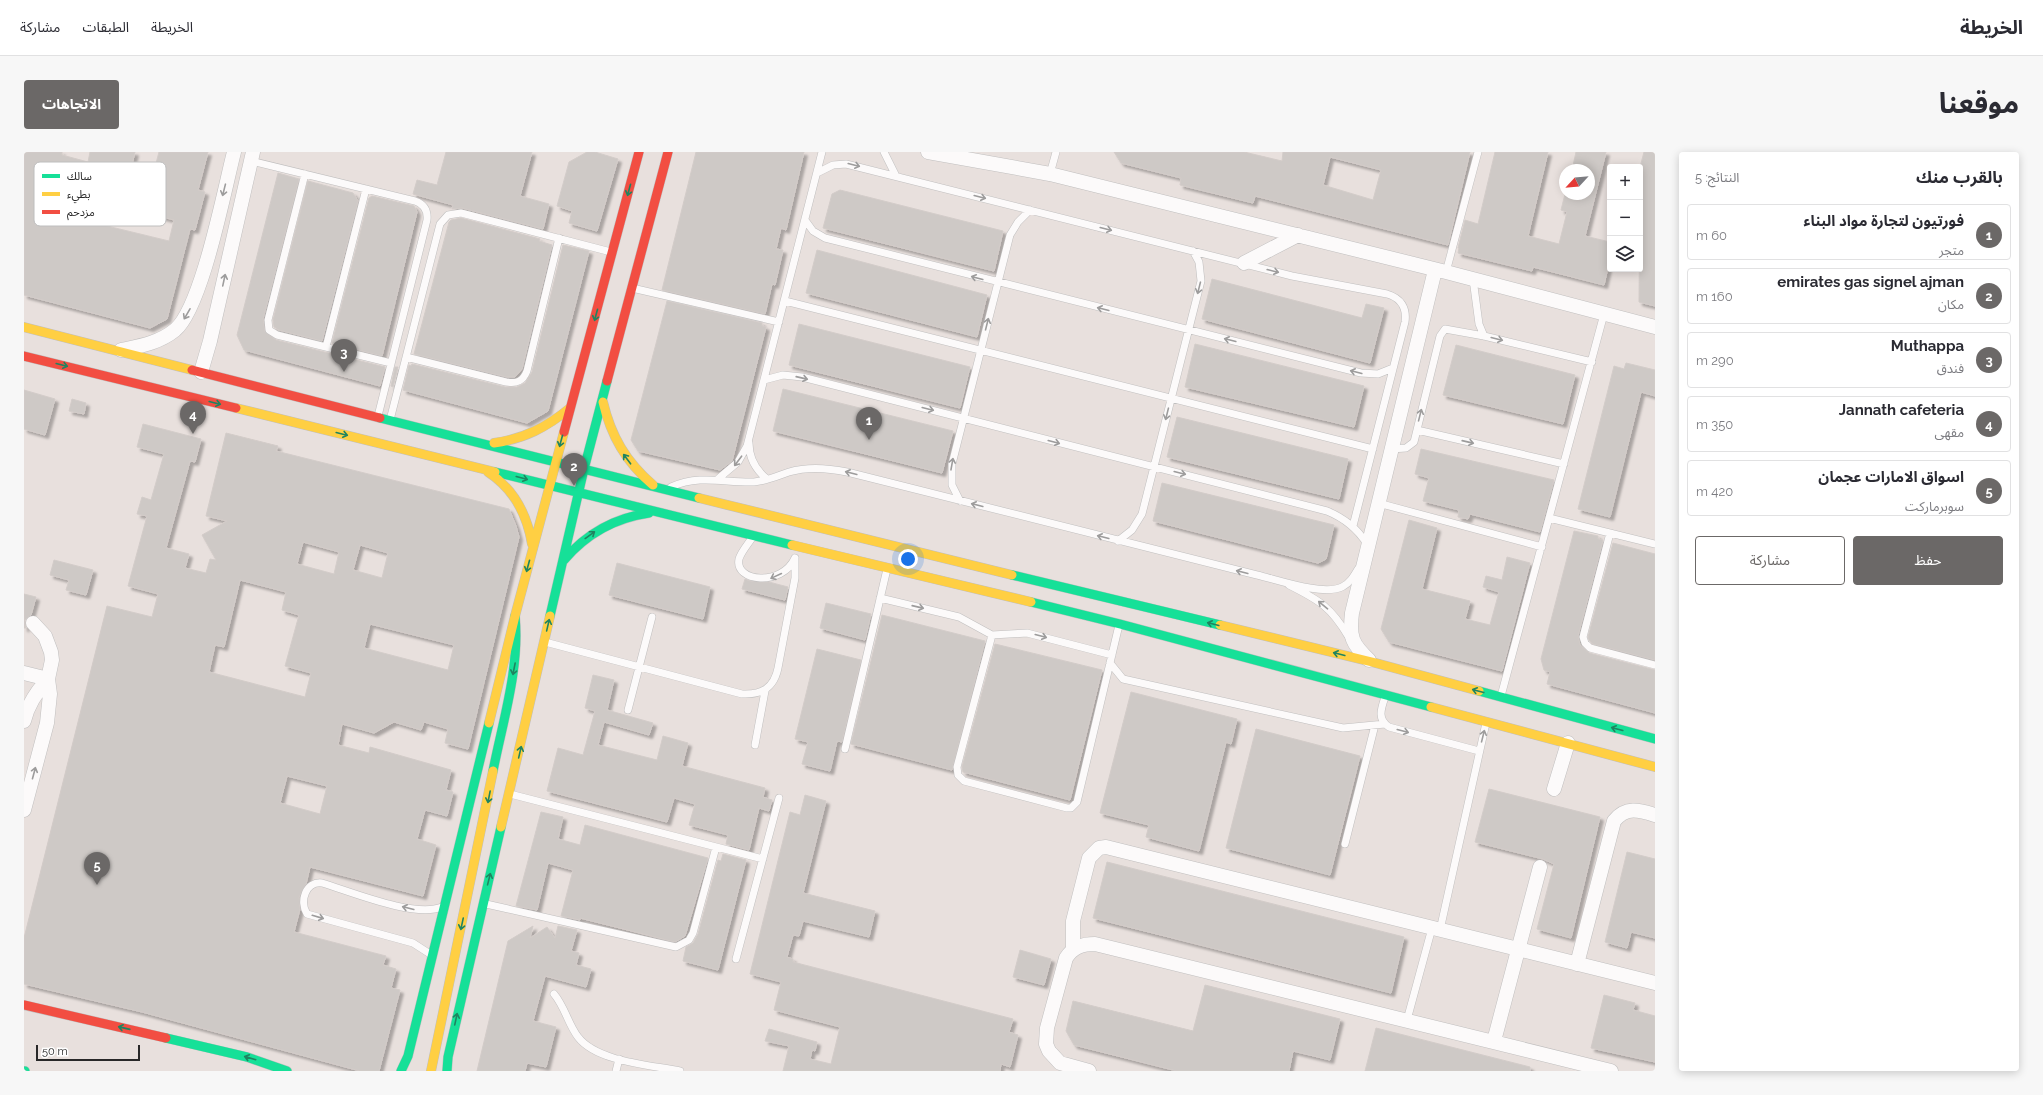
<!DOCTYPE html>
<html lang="ar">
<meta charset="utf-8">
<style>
body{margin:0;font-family:Raleway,"Noto Sans Arabic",sans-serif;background:#f7f7f7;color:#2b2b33;direction:rtl}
.controls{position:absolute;right:12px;top:12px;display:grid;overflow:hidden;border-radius:4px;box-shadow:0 2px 10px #0003}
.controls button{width:36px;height:36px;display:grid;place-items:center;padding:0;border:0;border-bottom:1px solid #e1e1e2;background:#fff;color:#2b2b33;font:20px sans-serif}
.compass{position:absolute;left:1535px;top:12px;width:36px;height:36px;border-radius:50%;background:#fff;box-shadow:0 2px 10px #0003;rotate:244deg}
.scale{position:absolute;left:12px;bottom:10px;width:104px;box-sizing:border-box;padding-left:4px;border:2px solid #282828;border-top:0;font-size:11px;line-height:14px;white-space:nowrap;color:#282828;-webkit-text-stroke:3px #fff;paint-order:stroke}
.you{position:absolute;left:884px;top:407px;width:14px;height:14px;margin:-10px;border:3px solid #fff;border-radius:50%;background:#1a73e8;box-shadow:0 0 0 6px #1a73e833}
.badge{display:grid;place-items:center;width:26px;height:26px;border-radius:50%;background:#6b6867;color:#fff;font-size:13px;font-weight:700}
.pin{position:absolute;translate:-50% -33px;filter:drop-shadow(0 1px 2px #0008)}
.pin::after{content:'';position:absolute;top:21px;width:14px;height:12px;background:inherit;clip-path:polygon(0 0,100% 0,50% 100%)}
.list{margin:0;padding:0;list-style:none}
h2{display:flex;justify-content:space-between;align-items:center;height:52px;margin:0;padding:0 16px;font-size:17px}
h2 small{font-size:13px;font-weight:400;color:#7c7c81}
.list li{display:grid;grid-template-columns:26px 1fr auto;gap:12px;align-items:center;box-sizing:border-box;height:56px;margin:0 8px 8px;padding:0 8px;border:1px solid #e1e1e2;border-radius:4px}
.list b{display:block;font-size:15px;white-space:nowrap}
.list p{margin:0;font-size:13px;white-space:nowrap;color:#7c7c81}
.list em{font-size:13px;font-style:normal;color:#7c7c81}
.actions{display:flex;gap:8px;padding:12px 16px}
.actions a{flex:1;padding:9px 0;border:1px solid #6b6867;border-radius:4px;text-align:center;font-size:14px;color:#6b6867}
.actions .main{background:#6b6867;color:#fff}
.icon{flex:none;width:22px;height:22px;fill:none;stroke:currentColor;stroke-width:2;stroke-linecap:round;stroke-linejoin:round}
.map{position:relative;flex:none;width:1631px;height:919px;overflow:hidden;direction:ltr;border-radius:4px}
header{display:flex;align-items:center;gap:24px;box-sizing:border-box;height:56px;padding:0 20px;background:#fff;border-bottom:1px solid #e1e1e2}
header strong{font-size:19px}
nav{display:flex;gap:22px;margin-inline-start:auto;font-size:14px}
.intro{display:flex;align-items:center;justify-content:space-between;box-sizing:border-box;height:96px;padding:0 24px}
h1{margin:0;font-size:28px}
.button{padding:10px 18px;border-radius:4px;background:#6b6867;color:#fff;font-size:14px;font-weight:700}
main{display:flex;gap:24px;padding:0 24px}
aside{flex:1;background:#fff;border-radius:4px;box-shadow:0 2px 10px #0003}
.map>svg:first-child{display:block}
.building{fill:#cec9c6;stroke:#d3ccc9;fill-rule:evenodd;filter:url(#shadow)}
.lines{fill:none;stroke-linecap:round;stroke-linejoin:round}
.lane-casing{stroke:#c0bfbf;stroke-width:8}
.street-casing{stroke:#c0bfbf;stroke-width:15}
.fast-casing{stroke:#c0bfbf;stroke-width:10}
.slow-casing{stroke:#c0bfbf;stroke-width:10}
.jam-casing{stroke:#c0bfbf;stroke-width:10}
.lane{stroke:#fcfafa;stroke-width:7}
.street{stroke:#fcfafa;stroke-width:14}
.fast{stroke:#16e098;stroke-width:9}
.slow{stroke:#ffcf43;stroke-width:9}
.jam{stroke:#f24e42;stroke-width:9}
.oneway{stroke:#9d9c9c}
.oneway2{stroke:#1f8460}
.key{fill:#fff;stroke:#bebebe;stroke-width:1}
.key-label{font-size:11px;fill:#282828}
</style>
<header>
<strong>الخريطة</strong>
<nav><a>الخريطة</a><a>الطبقات</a><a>مشاركة</a></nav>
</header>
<div class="intro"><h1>موقعنا</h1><a class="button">الاتجاهات</a></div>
<main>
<aside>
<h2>بالقرب منك<small>النتائج: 5</small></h2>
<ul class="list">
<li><span class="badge">1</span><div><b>فورتيون لتجارة مواد البناء</b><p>متجر</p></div><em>60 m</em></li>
<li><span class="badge">2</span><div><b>emirates gas signel ajman</b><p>مكان</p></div><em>160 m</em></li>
<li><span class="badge">3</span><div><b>Muthappa</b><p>فندق</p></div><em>290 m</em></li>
<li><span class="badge">4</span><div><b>Jannath cafeteria</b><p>مقهى</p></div><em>350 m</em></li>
<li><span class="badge">5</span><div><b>اسواق الامارات عجمان</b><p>سوبرماركت</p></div><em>420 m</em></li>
</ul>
<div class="actions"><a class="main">حفظ</a><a>مشاركة</a></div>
</aside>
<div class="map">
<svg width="1631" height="919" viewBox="0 0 1631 919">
<defs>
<filter id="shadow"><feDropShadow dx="3.5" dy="3.5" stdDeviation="1" flood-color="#0004"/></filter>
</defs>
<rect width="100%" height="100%" fill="#e8e0dd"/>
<!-- building -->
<path class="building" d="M0,0H38V3L64,10L66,0H111L106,21L128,26L135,0H184L174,38L181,40L171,78L166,77L143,167L126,176L0,143ZM86,51L150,68L145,89L79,73Z
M422,0H508L496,44L525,52L519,77L438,56L428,57L429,53L389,42L393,28L413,33Z
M563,0H571L594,7L573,79L545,71L548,59L533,54L545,10Z
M672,0H780L762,78L757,76L752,97L759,98L751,133L748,132L741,162L638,138Z
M1090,0H1220L1258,9L1259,0H1446L1424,93L1231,44L1229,51L1156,33L1157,26L1097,11ZM1306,5L1357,18L1349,48L1299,33Z
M1471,0H1524L1504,84L1535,92L1543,60L1537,58L1541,42H1565V18H1548L1552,0H1582L1561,84L1586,90V107L1580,133L1509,115L1508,119L1434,101L1435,96H1434L1441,68L1454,72Z
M1620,0H1631V154L1615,150L1616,15Z
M254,21L275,27L239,167L241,180L252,188L361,215L356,234L220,198L213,183Z
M284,29L329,41L334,49L298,189L255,178L250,175L249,168Z
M816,38L979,79L970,119L799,76L808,42Z
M348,44L390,54L393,60L358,204L308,191L345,46Z
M437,66L516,87L515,89L528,93L498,217L491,225H483L390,202L425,70L427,68Z
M539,93L565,99L524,259L503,271L379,238L385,213L387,214L388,212L481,235H493L501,231L508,220Z
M793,98L963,143L953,185L782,141Z
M1188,127L1338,166L1342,152L1360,156L1346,211L1178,167Z
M643,149L738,171V174L742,175L708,309L696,318L614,299L607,288Z
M775,172L946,215L936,256L765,213Z
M1171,192L1340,234L1330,275L1161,235Z
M1432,193L1551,223L1539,272L1419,243Z
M1602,211L1631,218V244L1617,240L1586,365L1554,357L1590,214L1600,217Z
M371,215H374L369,235L367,234Z
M759,237L929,279L918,321L749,279Z
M0,238L31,247L21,283L0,277Z
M48,247L62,251L60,262L45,259Z
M1153,265L1324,307L1315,347L1143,305Z
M119,272L177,287L171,310L166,309L142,396L165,402L161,416L182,421L186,407L192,408L178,383L203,369L182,364L202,281L254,294L252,299L485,357L492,374L495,385L444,597L421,591L424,577L400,570L397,578L370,570L350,581L318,572L314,593L345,601L346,595L427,618L422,638L429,640L423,664L401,658L393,687L412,693L399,744L286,715L282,732L275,745L276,757L270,780L362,804L359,813L372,817L367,836L376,838L355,919H336L118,860L0,832V786L83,454L128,465L134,442L104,434L123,364L113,362L118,345L127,348L140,302L113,295ZM279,390L315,400L310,422L273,412ZM336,393L364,401L358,426L329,418ZM216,428L262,440L258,458L275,463L261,514L287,521L281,545L185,520L191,493L200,495ZM346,472L430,493L424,518L340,496ZM263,624L303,634L296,662L256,651Z
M1397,297L1530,328L1516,380L1446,362L1444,367L1434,365L1435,358L1399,349L1405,326L1391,322Z
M1138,331L1310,373L1302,407L1294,411L1129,369Z
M1385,368L1413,376L1398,437L1446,449L1441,467L1466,473L1475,440L1459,435L1462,424L1478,428L1483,405L1506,411L1478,519L1365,490L1357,477Z
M1550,379L1574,384V387L1579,388L1554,484L1556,493L1565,501L1631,518V561L1523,532L1526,520L1520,518L1517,507Z
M1589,391L1631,402V508L1569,492L1565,488L1564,485Z
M30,408L69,418L62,443L42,438L45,428L26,423Z
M593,411L686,435L679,467L585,443Z
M721,427L726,429L745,430L764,435L761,448L718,437Z
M0,442L12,445L7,463L1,468L2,476H0Z
M802,451L847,462L841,488L796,476Z
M858,463L961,489L928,618L827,592Z
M971,492L1078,518L1046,648L939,620L938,615Z
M793,497L837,508L818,590L813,589L806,619L778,612L784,590L771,587Z
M569,523L590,528L583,558L629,571L625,583L580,570L574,593L633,608L639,584L664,591L658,614L741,636L739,645L748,648L745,659L735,656L725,698L702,692L704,683L665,673L671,652L650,646L643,670L523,639L534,596L559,603L571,559L561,556Z
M1107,540L1213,567L1207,592L1202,590L1175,699L1122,685L1125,673L1076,661Z
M1232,577L1336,604L1306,723L1202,696Z
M1465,637L1576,665L1547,786L1513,777L1530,712L1519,707L1451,690Z
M781,643L802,649L779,741L851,759L845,785L779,769L775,784L769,783L763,805L769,807V810L989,867L985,880L994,883L986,915L977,912L976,919H759L765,894L741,889L745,877L793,890L791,899L788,898L786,907L807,912L816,875L750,858L757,830L726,822L766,660L776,663Z
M517,660L539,665L534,687L556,693L561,673L684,706L661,784L651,790L556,766V768L537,764L549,718L524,711L513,758L492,754Z
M1603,700L1631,707V786L1607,780L1603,796L1581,790Z
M699,702L722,708L694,818L659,809L662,795L669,791L674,782L694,708L697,709Z
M1083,710L1380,785L1367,841L1069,766Z
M509,774L506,786L523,775L531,786L534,774L553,778L547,799L555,801L552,813L567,817L562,835L521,824L509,869L532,875L522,915L503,911L501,919H453L484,789Z
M996,798L1027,807L1020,833L989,825Z
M1181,833L1316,867L1306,908L1269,899L1265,919H1153L1050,893L1042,879L1049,849L1169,879Z
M1580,843L1611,851L1609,858L1631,864V910L1567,896Z
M1352,876L1506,915V919H1341Z"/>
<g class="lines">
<defs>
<path id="lane" d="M860,0L872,24
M227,9L391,49C400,52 404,58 403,68L354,264
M793,21L809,13L822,12L1268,124L1363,142C1377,146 1383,156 1381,170L1329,374
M281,22L244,168L245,178L253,183L367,211
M1026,22L1032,0
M781,68L789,79L801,86L1337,221L1354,222L1369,216
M1422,120L1454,0
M1449,127L1455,172L1460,184
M608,136L755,170
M761,149L1349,297
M302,195L342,37
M382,205L482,230C493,232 499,229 503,219L535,86
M740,228L759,223L778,225L1303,359C1320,366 1333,376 1343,392
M366,268L416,72L424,63L437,61L587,100
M1393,278L1540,312
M725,291C725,306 732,318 743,327
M1367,297L1382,296L1390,290L1416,184L1421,177L1460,184L1568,210
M695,326L714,310L723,294L798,0
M647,335C677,322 700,331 730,330C742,329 753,324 765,320C785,314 804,316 823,320L1233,423C1254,428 1299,444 1318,435C1326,431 1330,424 1334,417
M936,349L928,333V312L986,83L994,70L1006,58
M1354,351L1518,395
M1525,366L1631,392
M1586,381L1559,485L1561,491L1566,496L1631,513
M728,386C724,392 717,400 715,407C710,430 758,435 771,406
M1094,389L1108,378L1118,362L1177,129L1175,110L1169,99
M1265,433C1295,448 1307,455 1324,484
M856,446L935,465L968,483L1003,481L1088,503
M968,483L933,615L934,623L940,629L1043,656H1047L1053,650L1095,473
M521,490L718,542C738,543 750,536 754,516L771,426V406
M1086,511L1099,527L1319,576L1361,572
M1477,544L1580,162
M1361,545C1357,557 1353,567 1365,575L1455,599
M604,558L628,465
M731,593L741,539
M821,597L863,417
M486,642L739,707
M1321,692L1351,573
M462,752L652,795L665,788L669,781L692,695
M1416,778L1462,571
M406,802L389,791L283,762C275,749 282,729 298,731C328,740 390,766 418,755
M712,807L755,646
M530,842C541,855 544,872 554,885C573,910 627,913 656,919
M1383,868L1408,776
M592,919L595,907"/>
<path id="street" d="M904,0L1026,22L1422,120L1631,175
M1220,111L1274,83
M97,198C116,194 135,191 151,178C178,155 200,39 210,0
M177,220L186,189L229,0
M1345,508C1328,492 1325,485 1328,461L1411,118
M0,521L24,527
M0,569C4,552 12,540 24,527
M1530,637L1544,591
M0,658L23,571L26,542L24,527L28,508L27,500L21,484L9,471
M1049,797V769L1065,706L1075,696L1082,695L1631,831
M1553,812L1590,669C1602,654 1615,658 1631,663
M1470,889L1516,715
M1065,919L1036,911L1025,899L1022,892L1023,876L1042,806C1049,795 1058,792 1071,792L1587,919"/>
<path id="fast" d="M356,266L675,346
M471,320L768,393
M540,408C563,381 590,366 625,361
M988,423L1196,473
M1007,450L1096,472L1407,555
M526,464L560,317L583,229
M1455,539L1631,587
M469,619C479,568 496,516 491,464
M142,886L223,905L263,919
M0,919H1
M377,919L384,904L465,571
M423,919L424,905L477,675"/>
<path id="slow" d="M0,175L168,218
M579,250C587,284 602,310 629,333
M212,256L471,320
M470,291C500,287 523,275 546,256
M464,320C490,337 503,362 508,392
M675,346L988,423
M768,393L1007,450
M1196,473L1348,510L1455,539
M1407,555L1631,615
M465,571L491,464L540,280
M477,675L526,464
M407,919L469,619"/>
<path id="jam" d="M0,204L212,256
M168,218L356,266
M583,229L644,0
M540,280L615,0
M0,853L142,886"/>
</defs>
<!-- lane casing -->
<use href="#lane" class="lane-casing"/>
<!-- street casing -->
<use href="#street" class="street-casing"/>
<!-- fast casing -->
<use href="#fast" class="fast-casing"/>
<!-- slow casing -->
<use href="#slow" class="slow-casing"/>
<!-- jam casing -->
<use href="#jam" class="jam-casing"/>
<!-- lane -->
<use href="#lane" class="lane"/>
<!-- street -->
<use href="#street" class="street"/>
<!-- fast -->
<use href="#fast" class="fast"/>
<!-- slow -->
<use href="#slow" class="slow"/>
<!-- jam -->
<use href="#jam" class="jam"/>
</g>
<!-- one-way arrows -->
<defs><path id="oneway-shaft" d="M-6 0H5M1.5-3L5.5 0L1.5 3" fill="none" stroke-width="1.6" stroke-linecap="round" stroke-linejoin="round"/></defs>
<g class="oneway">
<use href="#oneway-shaft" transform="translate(830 13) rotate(14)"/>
<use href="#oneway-shaft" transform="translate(200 38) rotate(104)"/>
<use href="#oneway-shaft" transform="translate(956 45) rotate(14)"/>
<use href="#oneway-shaft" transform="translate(1082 77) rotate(14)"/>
<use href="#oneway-shaft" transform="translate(1249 119) rotate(14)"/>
<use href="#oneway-shaft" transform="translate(953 126) rotate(-165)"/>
<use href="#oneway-shaft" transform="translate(200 128) rotate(-78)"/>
<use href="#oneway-shaft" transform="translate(1175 136) rotate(104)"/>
<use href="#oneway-shaft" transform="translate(1079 157) rotate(-166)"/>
<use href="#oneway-shaft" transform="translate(163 162) rotate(120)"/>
<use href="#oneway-shaft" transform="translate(963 172) rotate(-76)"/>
<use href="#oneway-shaft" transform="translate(1473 187) rotate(14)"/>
<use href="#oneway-shaft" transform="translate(1206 188) rotate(-166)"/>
<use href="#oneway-shaft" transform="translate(1332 220) rotate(-166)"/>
<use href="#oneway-shaft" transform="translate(778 226) rotate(13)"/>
<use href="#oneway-shaft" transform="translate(904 257) rotate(14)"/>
<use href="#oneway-shaft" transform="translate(1143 262) rotate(104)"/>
<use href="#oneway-shaft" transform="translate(1396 263) rotate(-76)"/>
<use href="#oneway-shaft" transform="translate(1030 290) rotate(15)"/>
<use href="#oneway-shaft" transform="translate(1444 290) rotate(13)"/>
<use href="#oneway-shaft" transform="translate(714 309) rotate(127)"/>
<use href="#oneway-shaft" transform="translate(928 312) rotate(-80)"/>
<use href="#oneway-shaft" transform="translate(827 321) rotate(-166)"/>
<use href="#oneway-shaft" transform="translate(1156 321) rotate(14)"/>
<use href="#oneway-shaft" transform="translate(953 353) rotate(-166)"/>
<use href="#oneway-shaft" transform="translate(1079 385) rotate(-166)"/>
<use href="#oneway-shaft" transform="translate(1218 420) rotate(-166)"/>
<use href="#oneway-shaft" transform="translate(752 424) rotate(155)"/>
<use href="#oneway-shaft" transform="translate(1299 453) rotate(-140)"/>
<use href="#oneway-shaft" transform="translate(894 455) rotate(13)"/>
<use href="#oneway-shaft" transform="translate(1017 484) rotate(15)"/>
<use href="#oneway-shaft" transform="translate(1379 579) rotate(15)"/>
<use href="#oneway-shaft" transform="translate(1459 584) rotate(-76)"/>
<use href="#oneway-shaft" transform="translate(10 621) rotate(-75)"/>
<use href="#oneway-shaft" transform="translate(384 756) rotate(-166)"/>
<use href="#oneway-shaft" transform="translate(294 765) rotate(16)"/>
</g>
<g class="oneway2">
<use href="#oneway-shaft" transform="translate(605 38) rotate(105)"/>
<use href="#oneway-shaft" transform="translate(572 163) rotate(105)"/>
<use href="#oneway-shaft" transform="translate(38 213) rotate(14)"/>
<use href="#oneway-shaft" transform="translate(191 251) rotate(14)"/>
<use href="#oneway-shaft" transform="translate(318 282) rotate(14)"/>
<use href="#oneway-shaft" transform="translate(537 289) rotate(105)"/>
<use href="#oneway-shaft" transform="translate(603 307) rotate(-127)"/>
<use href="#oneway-shaft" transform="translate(498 326) rotate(15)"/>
<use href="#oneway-shaft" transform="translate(566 383) rotate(-36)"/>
<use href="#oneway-shaft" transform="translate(504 414) rotate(105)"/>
<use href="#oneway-shaft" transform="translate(1189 472) rotate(-166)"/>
<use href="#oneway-shaft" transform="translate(524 473) rotate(-77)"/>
<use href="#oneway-shaft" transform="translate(1315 502) rotate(-166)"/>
<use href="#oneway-shaft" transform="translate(490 517) rotate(101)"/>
<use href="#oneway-shaft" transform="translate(1454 539) rotate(-165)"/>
<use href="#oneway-shaft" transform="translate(1593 577) rotate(-165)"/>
<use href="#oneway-shaft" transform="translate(496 600) rotate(-77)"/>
<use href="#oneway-shaft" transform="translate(465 645) rotate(101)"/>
<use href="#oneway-shaft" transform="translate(465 727) rotate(-76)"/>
<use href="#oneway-shaft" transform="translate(438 772) rotate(102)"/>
<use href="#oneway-shaft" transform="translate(432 867) rotate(-78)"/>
<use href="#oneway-shaft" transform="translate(100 876) rotate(-167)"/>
<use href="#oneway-shaft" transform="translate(226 906) rotate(-164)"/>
</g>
<!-- legend -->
<rect x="10" y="10" width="132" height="64" rx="6" class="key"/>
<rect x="18" y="22" width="18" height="4" fill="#16e098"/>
<rect x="18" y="40" width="18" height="4" fill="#ffcf43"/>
<rect x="18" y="58" width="18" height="4" fill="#f24e42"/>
<g class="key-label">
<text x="43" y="28">سالك</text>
<text x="43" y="46">بطيء</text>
<text x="43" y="64">مزدحم</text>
</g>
</svg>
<div class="controls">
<button>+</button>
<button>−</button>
<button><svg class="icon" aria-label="layers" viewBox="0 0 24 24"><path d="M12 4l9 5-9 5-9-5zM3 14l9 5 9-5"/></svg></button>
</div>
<svg class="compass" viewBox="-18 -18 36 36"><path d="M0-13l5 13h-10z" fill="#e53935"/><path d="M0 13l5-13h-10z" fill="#7c7c81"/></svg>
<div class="scale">50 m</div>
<div class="you"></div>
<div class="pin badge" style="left:845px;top:288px">1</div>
<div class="pin badge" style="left:550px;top:334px">2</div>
<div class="pin badge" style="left:320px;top:220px">3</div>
<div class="pin badge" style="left:169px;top:282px">4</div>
<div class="pin badge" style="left:73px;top:733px">5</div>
</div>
</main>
